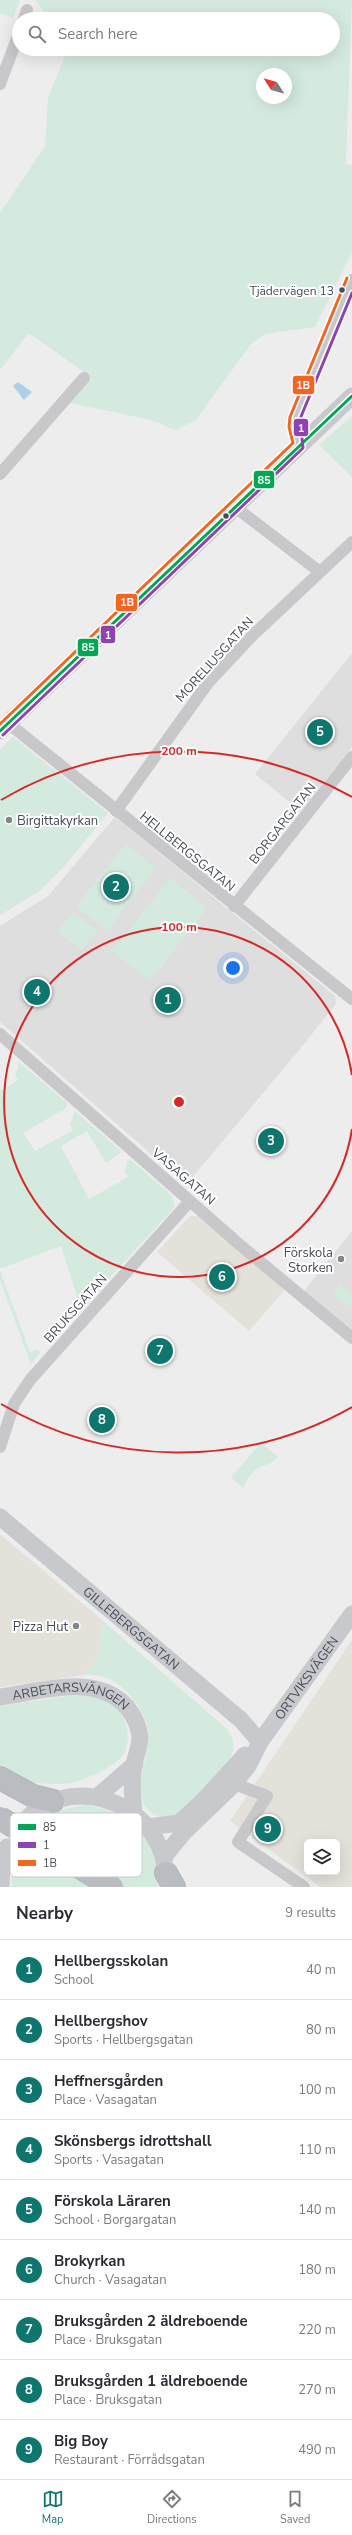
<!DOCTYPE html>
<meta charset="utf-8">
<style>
body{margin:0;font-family:"Nunito Sans",sans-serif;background:#f7f7f7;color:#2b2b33}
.controls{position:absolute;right:12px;bottom:12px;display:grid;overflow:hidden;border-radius:6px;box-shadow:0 4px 16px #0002}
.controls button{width:36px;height:36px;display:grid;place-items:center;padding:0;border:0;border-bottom:1px solid #e1e1e2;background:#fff;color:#2b2b33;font:20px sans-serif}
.compass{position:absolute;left:256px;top:68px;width:36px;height:36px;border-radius:50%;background:#fff;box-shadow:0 4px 16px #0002;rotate:306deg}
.you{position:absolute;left:233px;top:968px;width:14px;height:14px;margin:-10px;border:3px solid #fff;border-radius:50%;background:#1a73e8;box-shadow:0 0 0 6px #1a73e833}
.badge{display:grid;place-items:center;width:26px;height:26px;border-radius:50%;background:#0f766e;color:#fff;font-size:13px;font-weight:700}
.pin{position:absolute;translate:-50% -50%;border:2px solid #fff;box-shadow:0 1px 4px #0006}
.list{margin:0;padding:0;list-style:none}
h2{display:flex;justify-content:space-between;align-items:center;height:52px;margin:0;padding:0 16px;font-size:17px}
h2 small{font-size:13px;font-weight:400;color:#7c7c81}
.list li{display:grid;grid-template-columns:26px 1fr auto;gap:12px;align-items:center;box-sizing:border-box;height:60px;padding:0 16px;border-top:1px solid #e1e1e2}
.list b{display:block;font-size:15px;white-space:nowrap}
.list p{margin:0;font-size:13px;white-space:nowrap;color:#7c7c81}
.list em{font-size:13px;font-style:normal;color:#7c7c81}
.icon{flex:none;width:22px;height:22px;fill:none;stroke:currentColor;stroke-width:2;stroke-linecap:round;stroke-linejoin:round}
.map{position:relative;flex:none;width:352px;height:1887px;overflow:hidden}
.search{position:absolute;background:#fff;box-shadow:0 4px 16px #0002;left:12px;right:12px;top:12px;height:44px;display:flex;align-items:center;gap:10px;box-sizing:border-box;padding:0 14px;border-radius:22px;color:#7c7c81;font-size:15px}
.sheet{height:592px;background:#fff}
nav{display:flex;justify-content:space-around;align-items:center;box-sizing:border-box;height:56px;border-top:1px solid #e1e1e2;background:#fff;font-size:11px;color:#7c7c81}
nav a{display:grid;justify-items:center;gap:2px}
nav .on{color:#0f766e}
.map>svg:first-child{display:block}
.commercial{fill:#e3e1da;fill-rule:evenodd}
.education{fill:#dfdede}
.green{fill:#d4eadf;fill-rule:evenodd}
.water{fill:#add1e4}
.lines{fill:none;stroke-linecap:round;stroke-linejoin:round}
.highway-casing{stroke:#b3b6bc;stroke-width:24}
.street{stroke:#c8c8cb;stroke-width:12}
.secondary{stroke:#c8c9cd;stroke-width:17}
.highway{stroke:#b9bdc2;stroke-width:22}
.highway-bridge-casing{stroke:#b3b6bc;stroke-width:24;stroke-linecap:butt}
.highway-bridge{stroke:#b9bdc2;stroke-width:22}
.bus-1-casing{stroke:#fff;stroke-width:6}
.bus-2-casing{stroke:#fff;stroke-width:6}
.bus-3-casing{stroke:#fff;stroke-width:6}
.bus-1{stroke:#00a651;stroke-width:3}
.bus-2{stroke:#8e44ad;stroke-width:3}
.bus-3{stroke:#f26522;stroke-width:3}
.ring{fill:none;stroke:#d62828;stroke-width:2}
.bus-dot{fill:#474d57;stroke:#fff;stroke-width:1.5}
.poi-dot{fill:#81858c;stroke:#fff;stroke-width:1.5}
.labels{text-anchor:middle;stroke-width:4;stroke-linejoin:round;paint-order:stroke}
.bus-label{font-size:12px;fill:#474d57;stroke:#fff;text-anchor:end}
.street-label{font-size:13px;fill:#474d57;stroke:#fff}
.poi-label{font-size:13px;fill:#474d57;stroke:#fff;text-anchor:end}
.key{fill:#fff;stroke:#c8cacd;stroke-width:1}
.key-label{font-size:11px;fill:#474d57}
.centre{fill:#d62828;stroke:#fff;stroke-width:2}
.ring-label{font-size:12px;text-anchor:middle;font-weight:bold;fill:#d62828;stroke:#fff;stroke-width:4;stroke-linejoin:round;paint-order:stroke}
.line-badge{stroke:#fff;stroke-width:1.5}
.badge-label{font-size:11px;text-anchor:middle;font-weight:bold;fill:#fff}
</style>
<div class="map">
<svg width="352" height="1887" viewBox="0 0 352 1887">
<rect width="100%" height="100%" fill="#ededed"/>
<!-- commercial -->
<path class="commercial" d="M190,1216H197L285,1289L249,1331L157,1252Z
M0,1534L102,1620L98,1658L85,1675L0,1687Z
M352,1640V1887H320L230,1821ZM307,1842H337V1872H307Z"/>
<!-- education -->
<path class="education" d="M352,653V747L301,811L255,774Z
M115,817L335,996L336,1004L299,1050L190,1180L183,1182L0,1022V926L48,896Z
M352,1231V1331L304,1291Z"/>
<!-- green -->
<path class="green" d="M0,0H20L13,18L0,13Z
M35,0H352L346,164L352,165V252L315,327L265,334L251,344L196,420L175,430L151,420L70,403L92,378L29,333L0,370V213L45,146L48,97L68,49H333V19H41L44,11ZM262,74H286V98H262Z
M352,416V477L319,445Z
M13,737L108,813L63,868L40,891L0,915V749Z
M125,844L156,868L107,931L76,907Z
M170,878L207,908L150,981L112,951Z
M73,912L98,931L82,951L58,931Z
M19,1062L67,1103L66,1108L23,1133L35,1151L73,1130L70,1125L75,1111L122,1152L106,1163L87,1131L61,1146L89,1199L128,1177L125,1172L127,1161L130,1159L172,1196L175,1207L75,1315L72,1310L80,1306L61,1246L0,1269V1091L18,1080L15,1076Z
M0,1271L30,1352L38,1349L40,1353L31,1364L0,1280Z
M341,1284L352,1295V1302L347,1307L332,1293Z
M261,1443L278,1457C261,1472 255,1461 243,1488L231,1477Z
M102,1620L227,1729C231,1736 235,1742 233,1751C231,1762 191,1806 180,1813C173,1819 159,1819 152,1813C128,1794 148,1763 149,1738C149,1721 139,1705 128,1693C115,1679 103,1675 85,1675L98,1658Z
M68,1696C80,1696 95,1695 107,1701C126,1711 133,1734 124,1754C118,1765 83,1781 71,1783C58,1785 37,1784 25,1781C16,1778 8,1772 0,1768V1706Z
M87,1805C132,1812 159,1840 157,1887H12C6,1838 43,1809 87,1805Z"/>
<!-- water -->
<path class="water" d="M18,382L32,392L24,400L13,386Z"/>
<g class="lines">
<defs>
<path id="highway" d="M0,1778L33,1796L53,1801
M166,1873L174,1887"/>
</defs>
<!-- highway casing -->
<use href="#highway" class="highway-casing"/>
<!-- street -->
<path class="street" d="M24,19L27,10
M0,84L19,33
M299,445L294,427L295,418L352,280
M0,474L84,378
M235,507L320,572
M8,723L352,999
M116,811L208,683L251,637L352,542
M234,906L352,757
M0,1034L240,1245L352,1338
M0,1447L14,1404L30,1380L190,1201
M234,1784L267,1796L238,1842L304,1887"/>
<!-- secondary -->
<g class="secondary">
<path d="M0,731L352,396"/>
<path id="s1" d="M0,1517L241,1720L260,1742"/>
<path id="s2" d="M0,1697C40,1692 96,1672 127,1707C134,1716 139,1726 140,1737C140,1747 136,1755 134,1764C131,1780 132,1796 134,1812"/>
<path d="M97,1797L135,1764"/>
<path d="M21,1825C66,1770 155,1799 165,1867"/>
<path d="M148,1827L179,1823L204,1800L245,1755"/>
<path id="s3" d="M164,1857L184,1832L234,1784L248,1766L260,1742L352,1614"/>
<path d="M1,1887L2,1864L7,1847"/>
</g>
<!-- highway -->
<use href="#highway" class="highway"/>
<defs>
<path id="highway-bridge" d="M0,1818L112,1887"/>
</defs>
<!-- highway-bridge casing -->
<use href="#highway-bridge" class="highway-bridge-casing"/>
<!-- highway-bridge -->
<use href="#highway-bridge" class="highway-bridge"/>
<defs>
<path id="bus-1" d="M0,731L352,396"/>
<path id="bus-2" d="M3,735L303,448L300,419L352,293"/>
<path id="bus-3" d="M0,724L293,443L289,427L290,417L347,278"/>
</defs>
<!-- bus-1 casing -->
<use href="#bus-1" class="bus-1-casing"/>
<!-- bus-2 casing -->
<use href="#bus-2" class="bus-2-casing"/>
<!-- bus-3 casing -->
<use href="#bus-3" class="bus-3-casing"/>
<!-- bus-1 -->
<use href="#bus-1" class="bus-1"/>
<!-- bus-2 -->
<use href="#bus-2" class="bus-2"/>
<!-- bus-3 -->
<use href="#bus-3" class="bus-3"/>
</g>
<!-- distance rings -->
<g class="ring">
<path d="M352 1129A175 175 0 1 1 352 1075"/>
<path d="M352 1407A351 351 0 0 1 1 1404M1 800A351 351 0 0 1 352 797"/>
</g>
<!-- markers -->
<g class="bus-dot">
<circle cx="342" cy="290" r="3.5"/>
<circle cx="226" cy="516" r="3.5"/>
</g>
<g class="poi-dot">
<circle cx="9" cy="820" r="4"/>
<circle cx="341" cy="1259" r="4"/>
<circle cx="76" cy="1626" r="4"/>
</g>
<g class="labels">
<!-- bus labels -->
<g class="bus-label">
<text x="334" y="295">Tjädervägen 13</text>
</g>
<!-- street labels -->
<g class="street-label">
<text transform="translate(214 659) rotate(-48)" y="5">MORELIUSGATAN</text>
<text transform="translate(282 823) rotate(-52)" y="5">BORGARGATAN</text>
<text transform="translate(188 851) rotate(39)" y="5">HELLBERGSGATAN</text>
<text transform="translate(184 1176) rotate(41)" y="5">VASAGATAN</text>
<text transform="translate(75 1308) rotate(-48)" y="5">BRUKSGATAN</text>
<text dy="5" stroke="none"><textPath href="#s1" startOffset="172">GILLEBERGSGATAN</textPath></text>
<text dy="5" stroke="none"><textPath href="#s3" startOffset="230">ORTVIKSVÄGEN</textPath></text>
<text dy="5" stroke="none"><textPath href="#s2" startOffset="73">ARBETARSVÄNGEN</textPath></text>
</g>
<!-- poi labels -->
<g class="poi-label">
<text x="17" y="825" text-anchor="start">Birgittakyrkan</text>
<text x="333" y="1257">Förskola<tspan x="333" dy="15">Storken</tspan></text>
<text x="68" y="1631">Pizza Hut</text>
</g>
</g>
<!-- legend -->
<rect x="10" y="1813" width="132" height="64" rx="6" class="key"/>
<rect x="18" y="1824" width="18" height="6" fill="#00a651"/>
<rect x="18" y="1842" width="18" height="6" fill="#8e44ad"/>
<rect x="18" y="1860" width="18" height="6" fill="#f26522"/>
<g class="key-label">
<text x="43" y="1831">85</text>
<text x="43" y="1849">1</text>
<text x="43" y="1867">1B</text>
</g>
<circle cx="179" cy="1102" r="6" class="centre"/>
<g class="ring-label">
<text x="179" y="755">200 m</text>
<text x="179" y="931">100 m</text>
</g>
<g class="line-badge">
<rect x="292" y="375" width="23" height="20" rx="4" fill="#f26522"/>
<rect x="293" y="418" width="16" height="19" rx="4" fill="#8e44ad"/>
<rect x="253" y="470" width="22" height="19" rx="4" fill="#00a651"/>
<rect x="115" y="593" width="23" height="19" rx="4" fill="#f26522"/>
<rect x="100" y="625" width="16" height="19" rx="4" fill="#8e44ad"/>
<rect x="77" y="638" width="22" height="19" rx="4" fill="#00a651"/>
</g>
<g class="badge-label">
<text x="303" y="389">1B</text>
<text x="301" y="432">1</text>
<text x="264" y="484">85</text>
<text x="127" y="606">1B</text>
<text x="108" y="639">1</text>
<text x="88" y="651">85</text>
</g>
</svg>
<div class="controls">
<button><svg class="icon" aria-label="layers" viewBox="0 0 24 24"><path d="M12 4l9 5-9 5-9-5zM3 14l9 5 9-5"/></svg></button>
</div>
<svg class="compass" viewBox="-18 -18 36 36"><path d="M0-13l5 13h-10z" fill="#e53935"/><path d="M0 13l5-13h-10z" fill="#7c7c81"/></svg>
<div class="you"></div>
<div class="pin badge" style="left:168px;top:1000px">1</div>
<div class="pin badge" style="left:116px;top:887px">2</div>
<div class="pin badge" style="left:271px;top:1141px">3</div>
<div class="pin badge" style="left:37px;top:992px">4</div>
<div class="pin badge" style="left:320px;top:732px">5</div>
<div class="pin badge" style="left:222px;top:1277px">6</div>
<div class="pin badge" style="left:160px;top:1351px">7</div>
<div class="pin badge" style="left:102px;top:1420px">8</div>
<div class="pin badge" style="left:268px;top:1829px">9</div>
<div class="search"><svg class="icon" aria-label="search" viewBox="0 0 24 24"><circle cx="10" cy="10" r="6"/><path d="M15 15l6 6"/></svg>Search here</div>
</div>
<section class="sheet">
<h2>Nearby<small>9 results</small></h2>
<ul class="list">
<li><span class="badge">1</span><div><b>Hellbergsskolan</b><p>School</p></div><em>40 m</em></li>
<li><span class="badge">2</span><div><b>Hellbergshov</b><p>Sports · Hellbergsgatan</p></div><em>80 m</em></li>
<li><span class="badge">3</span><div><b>Heffnersgården</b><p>Place · Vasagatan</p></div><em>100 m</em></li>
<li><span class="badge">4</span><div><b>Skönsbergs idrottshall</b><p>Sports · Vasagatan</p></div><em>110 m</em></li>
<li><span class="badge">5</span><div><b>Förskola Läraren</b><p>School · Borgargatan</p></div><em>140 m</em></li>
<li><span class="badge">6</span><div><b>Brokyrkan</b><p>Church · Vasagatan</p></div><em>180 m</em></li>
<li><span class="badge">7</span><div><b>Bruksgården 2 äldreboende</b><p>Place · Bruksgatan</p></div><em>220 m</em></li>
<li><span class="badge">8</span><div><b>Bruksgården 1 äldreboende</b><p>Place · Bruksgatan</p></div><em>270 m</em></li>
<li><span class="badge">9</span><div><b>Big Boy</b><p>Restaurant · Förrådsgatan</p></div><em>490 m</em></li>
</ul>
</section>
<nav>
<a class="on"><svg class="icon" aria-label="map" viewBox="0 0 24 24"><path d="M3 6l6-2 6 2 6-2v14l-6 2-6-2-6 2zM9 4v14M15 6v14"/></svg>Map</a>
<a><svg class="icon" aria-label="directions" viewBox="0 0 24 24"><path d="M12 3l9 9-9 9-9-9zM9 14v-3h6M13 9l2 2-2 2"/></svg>Directions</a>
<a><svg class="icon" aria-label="saved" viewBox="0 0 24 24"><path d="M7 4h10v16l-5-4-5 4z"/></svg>Saved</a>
</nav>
